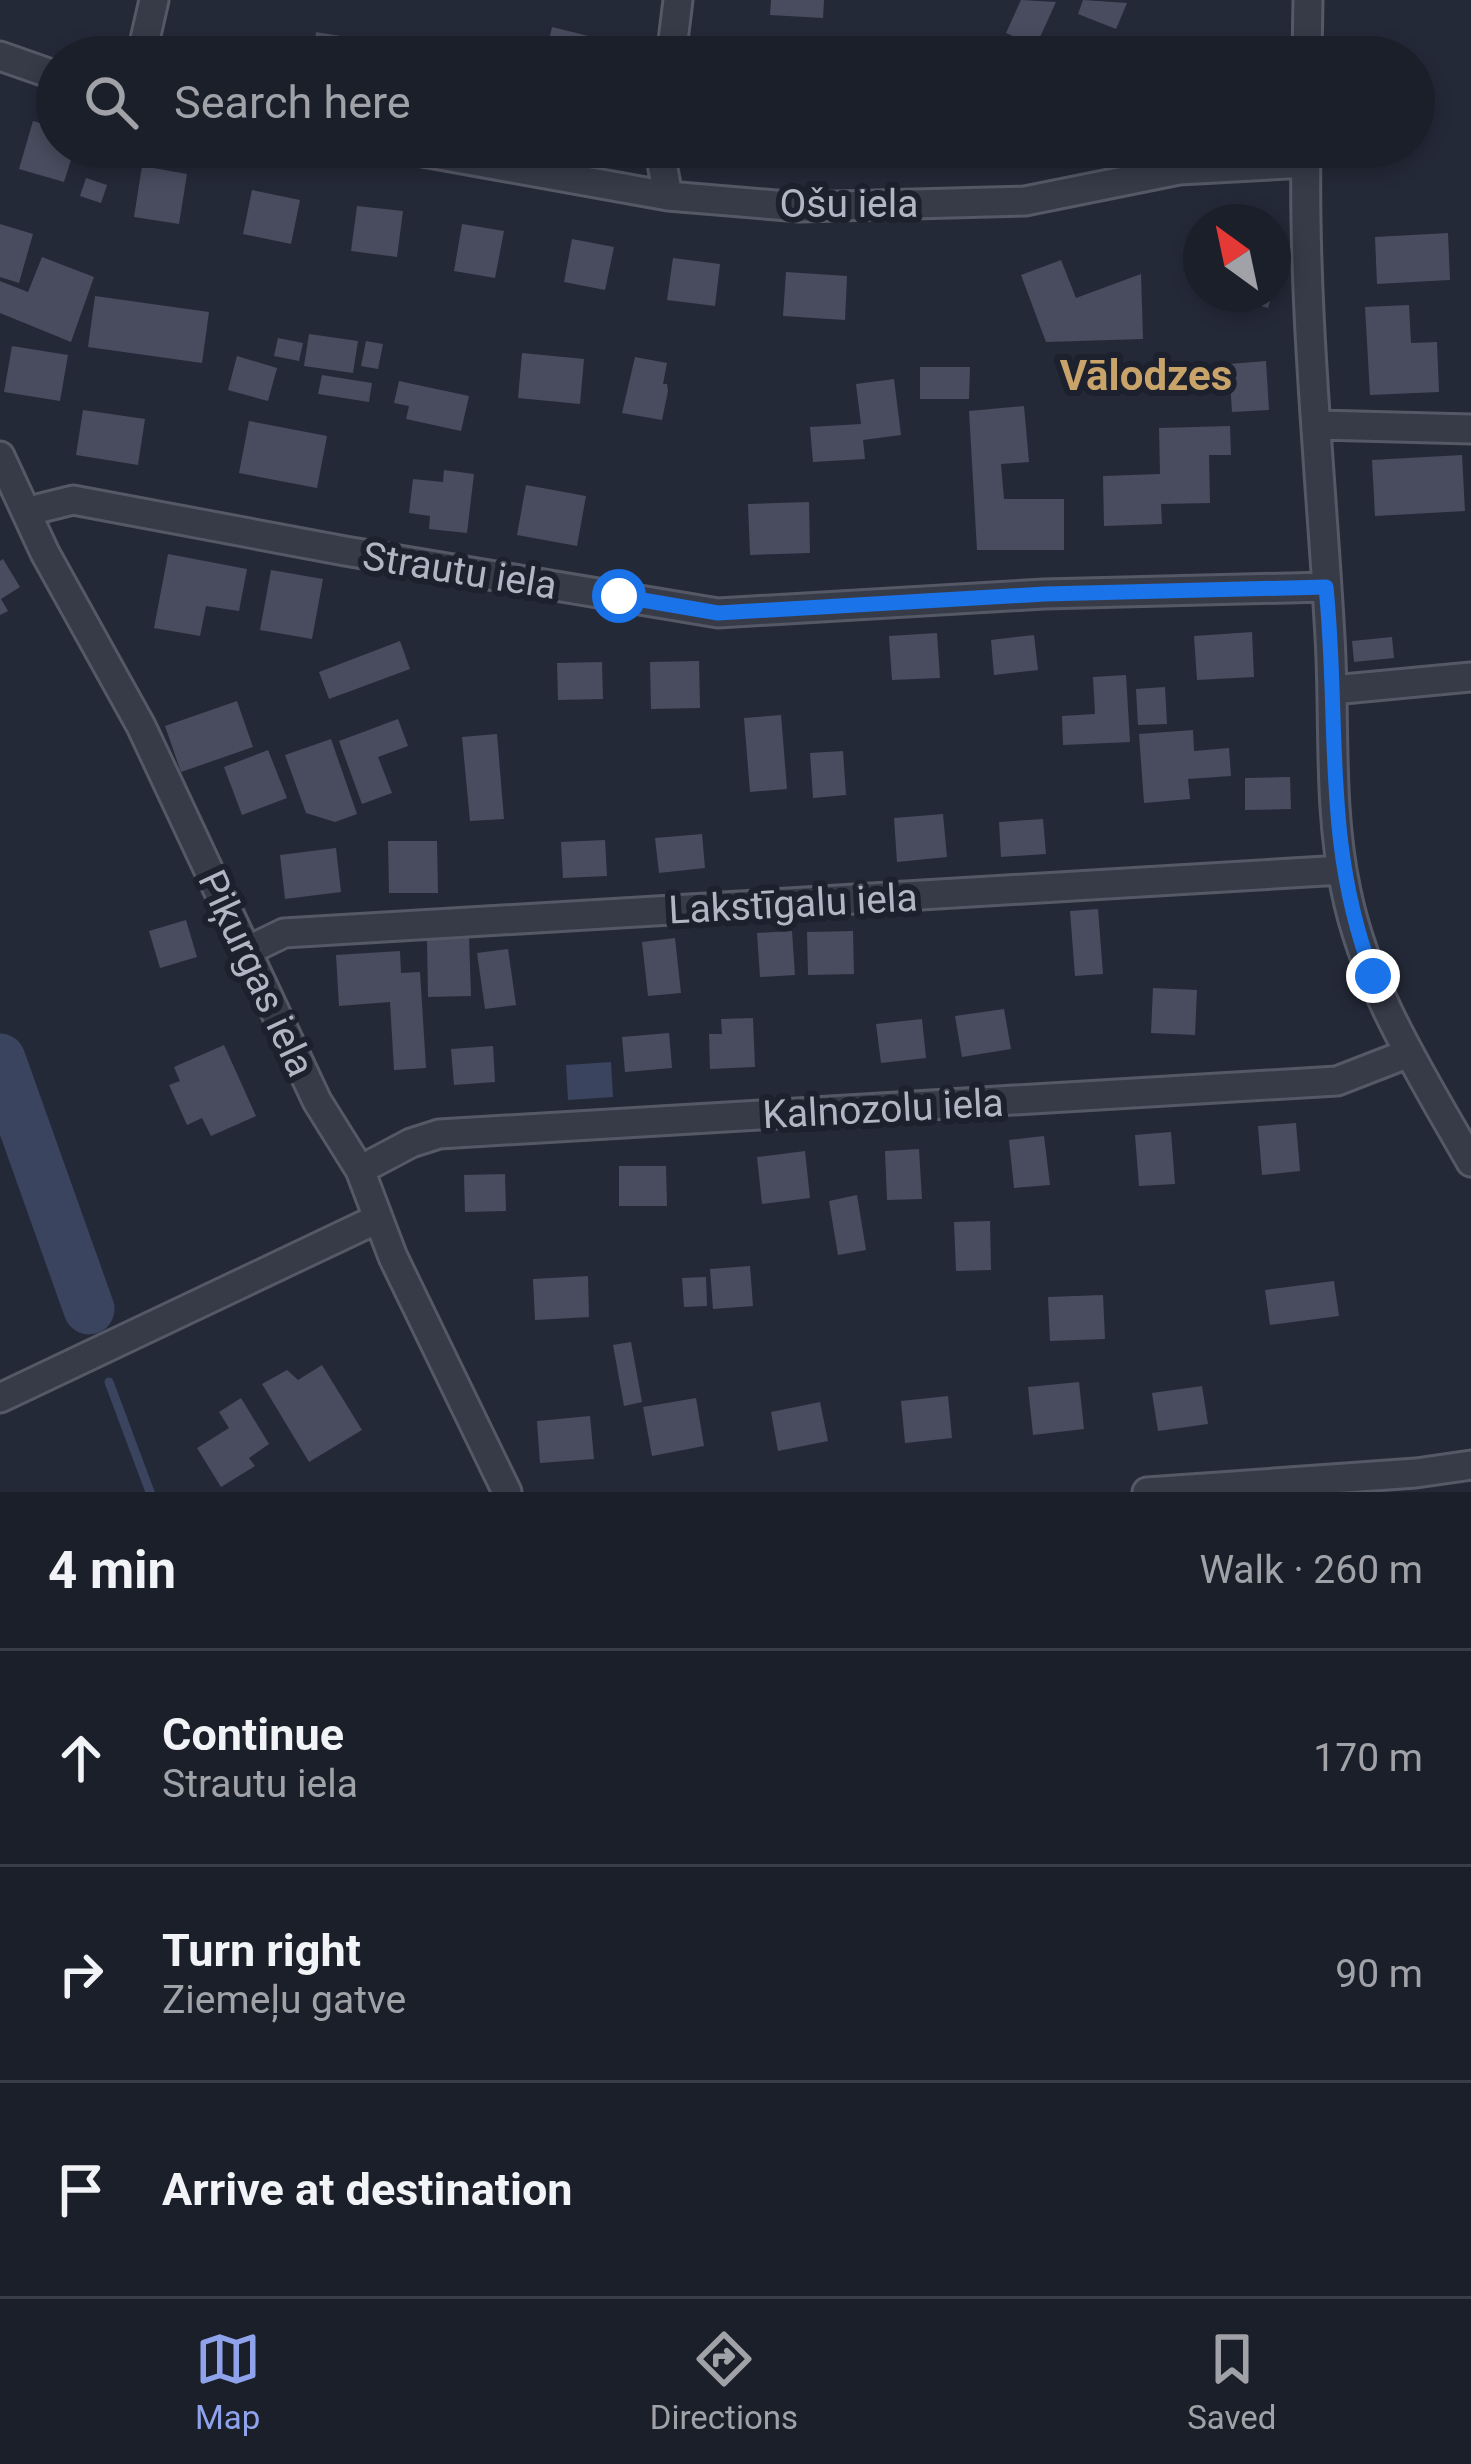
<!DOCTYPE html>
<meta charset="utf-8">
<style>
body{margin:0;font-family:Roboto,sans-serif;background:#282c36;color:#f1f3f6}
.compass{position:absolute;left:1183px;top:204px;width:108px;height:108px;border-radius:50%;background:#1b1f2a;box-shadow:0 6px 18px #0003;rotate:327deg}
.stop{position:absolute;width:36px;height:36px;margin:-27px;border:9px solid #1a73e8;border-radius:50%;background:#fff}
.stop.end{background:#1a73e8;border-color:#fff;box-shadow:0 3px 12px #0008}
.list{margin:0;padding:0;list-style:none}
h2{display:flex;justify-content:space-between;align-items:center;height:156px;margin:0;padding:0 48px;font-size:51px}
h2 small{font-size:39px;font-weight:400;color:#a0a2a8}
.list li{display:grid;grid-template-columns:78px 1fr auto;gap:36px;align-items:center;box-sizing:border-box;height:216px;padding:0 48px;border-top:3px solid #393d47}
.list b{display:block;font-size:45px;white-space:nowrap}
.list p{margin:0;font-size:39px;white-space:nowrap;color:#a0a2a8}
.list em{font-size:39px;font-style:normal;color:#a0a2a8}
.icon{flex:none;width:66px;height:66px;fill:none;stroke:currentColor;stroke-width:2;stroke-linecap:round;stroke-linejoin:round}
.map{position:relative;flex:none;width:1471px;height:1492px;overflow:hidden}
.search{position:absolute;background:#1b1f2a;box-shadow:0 6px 18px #0003;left:36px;right:36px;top:36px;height:132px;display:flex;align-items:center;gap:30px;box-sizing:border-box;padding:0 42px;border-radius:66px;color:#a0a2a8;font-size:45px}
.sheet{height:804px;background:#1b1f2a}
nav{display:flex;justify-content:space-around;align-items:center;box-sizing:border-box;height:168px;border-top:3px solid #393d47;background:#1b1f2a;font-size:33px;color:#a0a2a8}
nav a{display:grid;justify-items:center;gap:6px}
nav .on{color:#8fa2ec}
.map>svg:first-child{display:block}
.water{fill:#3b445f}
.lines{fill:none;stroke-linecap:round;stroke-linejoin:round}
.stream{stroke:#3b445f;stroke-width:9}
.river{stroke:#3b445f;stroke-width:51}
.building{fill:#484c5e}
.street-casing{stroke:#555966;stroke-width:33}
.street{stroke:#373b48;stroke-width:27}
.route{stroke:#1a73e8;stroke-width:15}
.labels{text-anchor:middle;stroke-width:12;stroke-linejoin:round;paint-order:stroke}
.street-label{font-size:39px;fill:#b2b6c4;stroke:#1d202d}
.neighbourhood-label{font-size:42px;font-weight:bold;fill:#c8a46a;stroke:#1d202d}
</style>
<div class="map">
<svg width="1471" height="1492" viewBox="0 0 1471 1492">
<rect width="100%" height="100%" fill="#242938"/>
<!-- water -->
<path class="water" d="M611,1062L613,1097L568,1100L566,1065Z"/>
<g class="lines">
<!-- stream -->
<path class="stream" d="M109,1382L150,1492"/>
<!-- river -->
<path class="river" d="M0,1059L89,1309"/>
</g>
<!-- building -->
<path class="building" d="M771,0H824L823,18L770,15Z
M1021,0L1056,2L1036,46L1006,33Z
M1083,0L1127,3L1116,29L1078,14Z
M552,27L613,42L609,57H545Z
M316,32L341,36L337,56L313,53Z
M1414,81L1431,82L1428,131L1414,129Z
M33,121L57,128V147H75L64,182L19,169Z
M142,166L187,174L179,224L134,217Z
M86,178L107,185L101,203L80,196Z
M252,190L300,200L291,244L243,234Z
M357,206L403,211L397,257L351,251Z
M0,224L33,234L19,283L0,277Z
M462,224L504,231L495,278L454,271Z
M1448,233L1450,280L1377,284L1375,237Z
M572,239L614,247L605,290L564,282Z
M42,257L94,277L71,342L0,313V281L28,292Z
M673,258L720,264L715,306L667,300Z
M1061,260L1076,298L1141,274L1143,339L1046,342L1021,275Z
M786,272L847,276L845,320L783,316Z
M1229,294H1272L1268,308L1241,300L1238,310L1225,306Z
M95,296L209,312L202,363L88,347Z
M1409,305L1411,343L1437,342L1439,392L1370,395L1365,307Z
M309,334L358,341L353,373L304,366Z
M278,338L303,343L299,361L274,356Z
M366,341L383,344L378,369L361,366Z
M12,346L68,355L60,401L4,392Z
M522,353L584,359L580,404L518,398Z
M237,356L277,368L268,401L228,390Z
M635,357L667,363L663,384H667L668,391L662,420L622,413Z
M1266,361L1269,410L1232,412L1229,364Z
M920,367H970L969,399H920Z
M322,375L372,383L369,402L318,394Z
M894,379L901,435L863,440L865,459L813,462L810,427L861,424L856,384Z
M399,381L469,396L461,431L406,419L409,406L394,403Z
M1024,406L1029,462L1001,464L1004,499H1064V550H977L969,411Z
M83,410L145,419L138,465L76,455Z
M249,421L327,436L317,488L239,473Z
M1230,426L1231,455H1209L1210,503L1161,504L1162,524L1104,526L1103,476L1160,474L1159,428Z
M1462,455L1465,511L1375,516L1372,460Z
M444,470L474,474L467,533L429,529L430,516L409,513L413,479L443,482Z
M526,485L586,496L577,546L517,535Z
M809,502L810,553L750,555L748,504Z
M168,554L247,569L239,611L206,606L200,636L154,628Z
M3,559L20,587L1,599L8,611L0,615V561Z
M271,570L323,579L312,639L260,630Z
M1252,632L1254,677L1197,680L1194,636Z
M937,633L940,678L892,680L889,636Z
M1034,635L1038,670L994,675L991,640Z
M1392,637L1394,658L1354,662L1352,641Z
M400,641L410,669L329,699L319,672Z
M699,661L700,708L651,709L650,662Z
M602,662L603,699L558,700L557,663Z
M1126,675L1130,742L1063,745L1062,716L1095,714L1093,677Z
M1165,687L1167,724L1138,725L1136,689Z
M237,701L253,747L181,772L165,726Z
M781,715L787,789L750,792L744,718Z
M398,719L408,746L378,757L392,793L362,804L339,741Z
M1193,730L1194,751L1229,748L1231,776L1188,779L1190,799L1144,803L1139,734Z
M497,734L504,819L470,821L462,737Z
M331,739L357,814L335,822L306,813L285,755Z
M268,750L287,798L242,815L224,767Z
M843,751L846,795L813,798L810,753Z
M1290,777L1291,809L1245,810V778Z
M943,814L947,857L897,862L894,818Z
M1043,819L1046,854L1001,857L999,822Z
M702,834L705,868L659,873L655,838Z
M605,840L607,876L563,878L561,842Z
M388,841H437L438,893H389Z
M336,848L341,892L285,899L280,855Z
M1098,909L1103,974L1075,976L1070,911Z
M186,920L197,957L160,968L149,931Z
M792,931L795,975L760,977L757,933Z
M853,931L854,974L808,975L807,932Z
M469,937L471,996L428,997L427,938Z
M675,938L681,993L648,996L642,942Z
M508,949L516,1005L485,1009L477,953Z
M400,951L401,973L420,972L426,1068L394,1070L390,1002L339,1006L336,955Z
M1153,988L1197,990L1195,1035L1151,1033Z
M1004,1009L1011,1049L962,1057L955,1016Z
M753,1018L755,1067L710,1069L709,1034H722L721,1019Z
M922,1019L926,1058L881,1063L876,1024Z
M669,1033L672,1068L625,1072L622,1037Z
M224,1045L256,1116L211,1136L202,1118L187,1125L169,1085L180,1081L174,1067Z
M493,1046L495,1082L454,1085L451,1049Z
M1296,1123L1300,1171L1262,1175L1258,1126Z
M1171,1132L1175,1184L1139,1186L1135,1135Z
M1044,1136L1050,1185L1014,1188L1009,1140Z
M919,1149L922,1199L887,1200L885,1151Z
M805,1151L810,1198L762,1204L757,1157Z
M619,1166H666L667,1206H619Z
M505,1174L506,1211L465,1212L464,1175Z
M857,1195L866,1250L838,1255L829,1201Z
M990,1221L991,1270L956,1271L954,1222Z
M750,1266L753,1306L713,1309L710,1269Z
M588,1276L589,1317L535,1320L533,1279Z
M706,1277L707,1306L684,1307L682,1278Z
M1334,1281L1339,1316L1270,1325L1265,1290Z
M1103,1295L1105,1339L1050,1341L1048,1297Z
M631,1342L642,1402L624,1406L613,1345Z
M322,1365L362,1430L309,1462L262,1384L287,1370L298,1380Z
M1079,1382L1084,1429L1033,1435L1028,1387Z
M1202,1386L1208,1424L1158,1431L1152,1393Z
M948,1396L952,1438L905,1443L901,1401Z
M241,1398L269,1444L249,1458L255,1466L221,1487L197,1448L229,1428L219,1412Z
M696,1398L704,1446L652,1456L643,1407Z
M820,1402L828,1441L778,1451L771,1412Z
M590,1416L594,1459L540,1463L537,1421Z"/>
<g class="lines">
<defs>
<path id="street" d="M0,56L57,76
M141,57L154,0
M671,57L678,0
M1307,57L1308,0
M395,147L668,196L800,207L1025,201L1179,170L1306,163
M659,147L668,196
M1306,147C1303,309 1321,476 1330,637C1335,721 1328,808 1346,891C1366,989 1422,1076 1471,1162
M1319,425L1471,429
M0,456L45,553L141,726L317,1101L360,1170L393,1257L507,1492
M29,511L73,500L345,551L718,613L1044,594L1326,587
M1333,690L1471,677
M247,951L284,933L1342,870
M360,1170L411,1143L439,1134L1337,1081L1409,1053
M0,1398L377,1219
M1147,1492L1416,1473L1471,1465"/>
</defs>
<!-- street casing -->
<use href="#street" class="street-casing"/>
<!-- street -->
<use href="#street" class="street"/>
</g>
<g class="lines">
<!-- route -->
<path class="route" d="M619,596L718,613L1045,594L1326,587C1340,725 1322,842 1373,976"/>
</g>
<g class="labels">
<!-- street labels -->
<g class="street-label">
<text x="849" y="217">Ošu iela</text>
<text transform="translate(460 570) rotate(9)" y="14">Strautu iela</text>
<text transform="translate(793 903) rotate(-3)" y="14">Lakstīgalu iela</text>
<text transform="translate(257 973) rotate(65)" y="14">Piķurgas iela</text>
<text transform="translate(883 1108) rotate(-3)" y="14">Kalnozolu iela</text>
</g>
<!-- neighbourhood labels -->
<g class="neighbourhood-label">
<text x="1146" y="390">Vālodzes</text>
</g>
</g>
</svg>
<svg class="compass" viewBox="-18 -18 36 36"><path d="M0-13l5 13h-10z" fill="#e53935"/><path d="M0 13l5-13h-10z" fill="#a0a2a8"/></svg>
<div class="stop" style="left:619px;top:596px"></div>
<div class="stop end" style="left:1373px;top:976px"></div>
<div class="search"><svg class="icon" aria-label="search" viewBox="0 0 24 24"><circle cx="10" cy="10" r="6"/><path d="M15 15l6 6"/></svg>Search here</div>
</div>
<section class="sheet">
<h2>4 min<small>Walk · 260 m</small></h2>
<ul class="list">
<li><svg class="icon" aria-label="ahead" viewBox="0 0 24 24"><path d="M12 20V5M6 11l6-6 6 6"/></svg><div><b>Continue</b><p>Strautu iela</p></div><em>170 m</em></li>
<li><svg class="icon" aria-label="right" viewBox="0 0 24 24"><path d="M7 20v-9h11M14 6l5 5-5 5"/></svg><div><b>Turn right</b><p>Ziemeļu gatve</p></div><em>90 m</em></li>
<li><svg class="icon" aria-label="arrive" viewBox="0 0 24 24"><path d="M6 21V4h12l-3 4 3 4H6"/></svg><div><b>Arrive at destination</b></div></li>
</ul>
</section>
<nav>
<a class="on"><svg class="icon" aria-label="map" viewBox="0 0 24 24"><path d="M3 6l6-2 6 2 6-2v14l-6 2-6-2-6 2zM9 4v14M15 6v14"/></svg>Map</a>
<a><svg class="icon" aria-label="directions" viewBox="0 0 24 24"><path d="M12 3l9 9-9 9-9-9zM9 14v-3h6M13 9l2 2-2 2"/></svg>Directions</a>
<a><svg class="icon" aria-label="saved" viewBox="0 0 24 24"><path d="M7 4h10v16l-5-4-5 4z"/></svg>Saved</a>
</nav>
